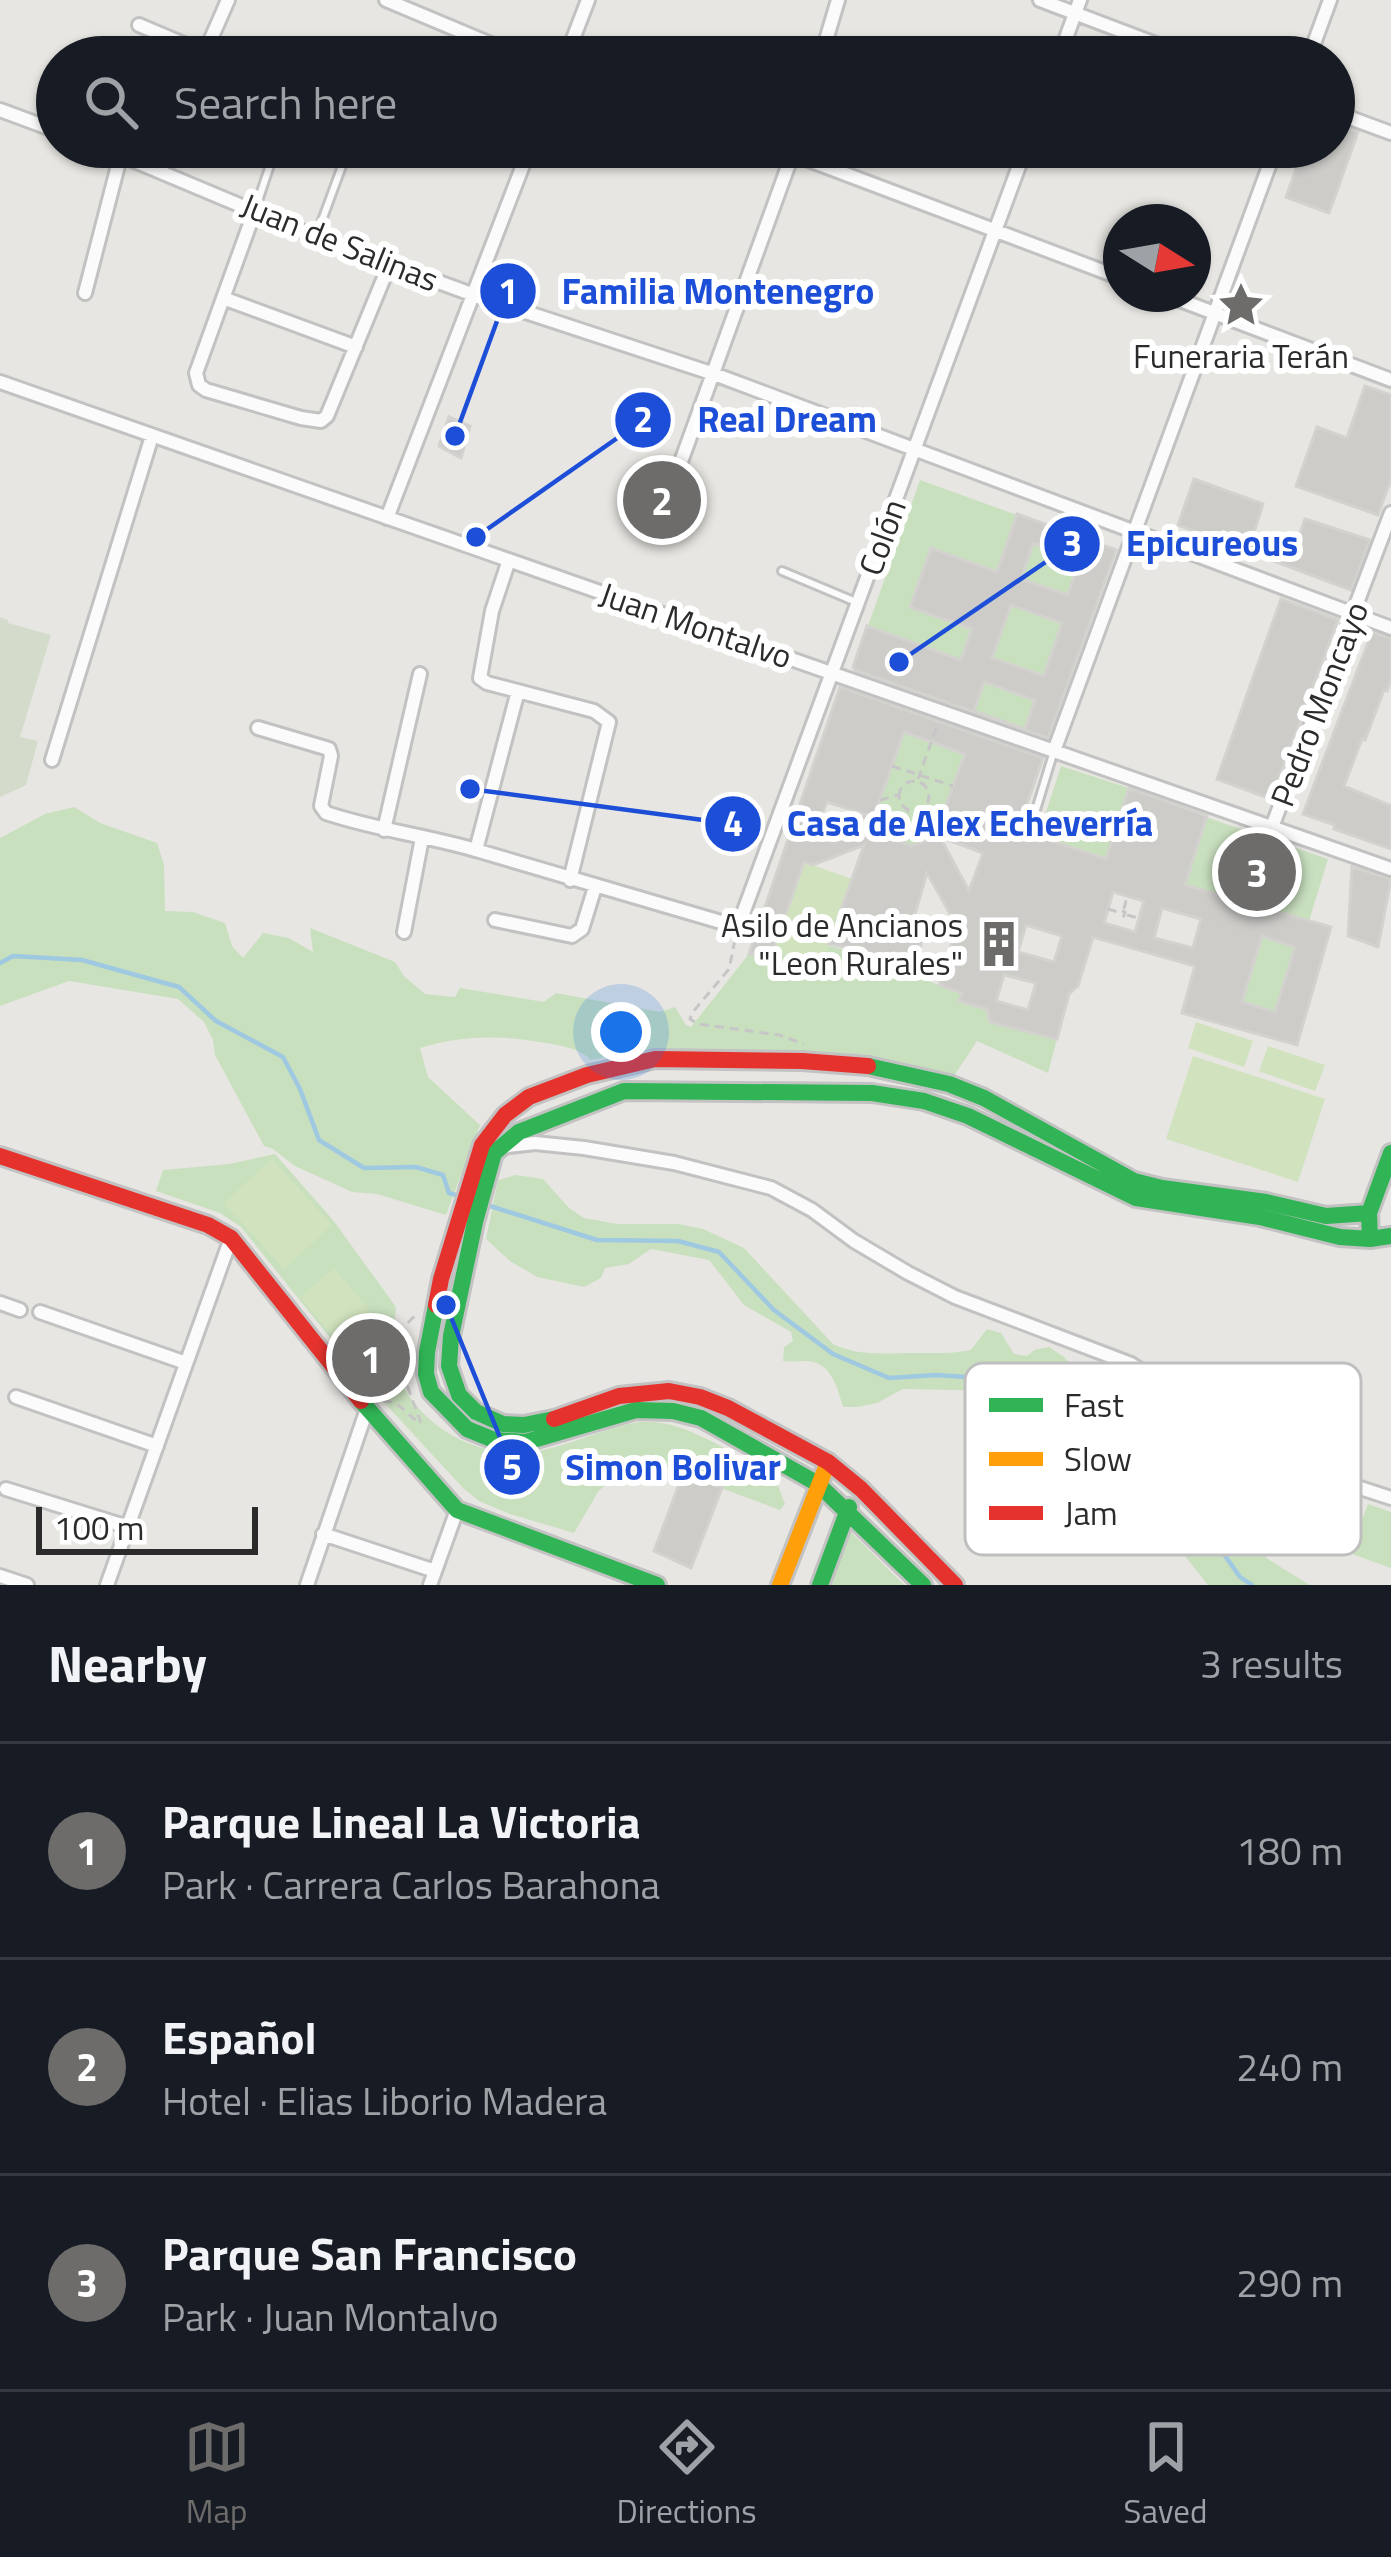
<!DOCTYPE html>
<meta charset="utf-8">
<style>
body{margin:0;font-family:"Titillium Web",sans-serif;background:#242831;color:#f1f3f6}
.compass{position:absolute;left:1103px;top:204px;width:108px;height:108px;border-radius:50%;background:#171b24;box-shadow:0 3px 9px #0004;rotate:101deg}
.scale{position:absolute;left:36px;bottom:30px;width:222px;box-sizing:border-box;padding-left:12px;border:6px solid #2b2b2b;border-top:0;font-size:33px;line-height:42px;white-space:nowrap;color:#2b2b2b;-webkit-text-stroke:9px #fff;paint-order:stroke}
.you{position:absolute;left:621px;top:1032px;width:42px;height:42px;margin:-30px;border:9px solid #fff;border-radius:50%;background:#1a73e8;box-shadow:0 0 0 18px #1a73e833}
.badge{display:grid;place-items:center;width:78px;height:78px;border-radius:50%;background:#6d6c6b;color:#fff;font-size:39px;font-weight:700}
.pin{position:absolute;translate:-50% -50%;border:6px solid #fff;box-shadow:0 3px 12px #0006}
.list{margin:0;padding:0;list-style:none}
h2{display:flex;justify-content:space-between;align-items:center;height:156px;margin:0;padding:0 48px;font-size:51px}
h2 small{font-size:39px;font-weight:400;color:#9ea1a6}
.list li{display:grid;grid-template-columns:78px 1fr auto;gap:36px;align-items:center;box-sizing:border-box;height:216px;padding:0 48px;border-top:3px solid #363941}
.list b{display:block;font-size:45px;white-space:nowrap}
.list p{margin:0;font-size:39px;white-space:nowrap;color:#9ea1a6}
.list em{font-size:39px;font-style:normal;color:#9ea1a6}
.icon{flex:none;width:66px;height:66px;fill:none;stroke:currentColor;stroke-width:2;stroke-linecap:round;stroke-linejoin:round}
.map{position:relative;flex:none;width:1391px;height:1585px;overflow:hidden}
.search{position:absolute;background:#171b24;box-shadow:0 3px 9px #0004;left:36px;right:36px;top:36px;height:132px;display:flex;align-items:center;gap:30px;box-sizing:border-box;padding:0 42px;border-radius:66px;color:#9ea1a6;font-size:45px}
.sheet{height:804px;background:#171b24}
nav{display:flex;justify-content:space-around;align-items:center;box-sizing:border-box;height:168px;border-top:3px solid #363941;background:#171b24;font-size:33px;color:#9ea1a6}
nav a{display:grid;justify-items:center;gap:6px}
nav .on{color:#6d6c6b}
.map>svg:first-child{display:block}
.green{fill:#c9e0bf}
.cemetery{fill:#d3dccb}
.pitch{fill:#d0e3be}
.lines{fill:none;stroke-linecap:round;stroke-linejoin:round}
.stream{stroke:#9fc8e1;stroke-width:4.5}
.building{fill:#cdccc9;stroke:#d3d2ce;stroke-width:3;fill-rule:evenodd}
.lane-casing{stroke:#c2c2c2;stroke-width:12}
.street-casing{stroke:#c2c2c2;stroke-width:18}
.fast-casing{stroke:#c2c2c2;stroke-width:22}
.slow-casing{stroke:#c2c2c2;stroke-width:22}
.jam-casing{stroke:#c2c2c2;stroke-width:22}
.path{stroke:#c6c6c6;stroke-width:3;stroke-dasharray:9 6;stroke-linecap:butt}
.lane{stroke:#fcfbfb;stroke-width:6}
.street{stroke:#fcfbfb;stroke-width:12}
.fast{stroke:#30b455;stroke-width:16}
.slow{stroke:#ff9f0a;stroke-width:16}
.jam{stroke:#e5322d;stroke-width:16}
.labels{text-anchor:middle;stroke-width:12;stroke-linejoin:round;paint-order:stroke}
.street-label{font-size:33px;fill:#2b2b2b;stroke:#fff}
.poi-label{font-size:33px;fill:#2b2b2b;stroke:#fff}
.key{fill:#fff;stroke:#bfbfbf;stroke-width:3}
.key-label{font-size:33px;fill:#2b2b2b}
.leader{fill:none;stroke:#1d4ed8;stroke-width:4.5}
.callout-dot{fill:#1d4ed8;stroke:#fff;stroke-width:4.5}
.mark-label{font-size:36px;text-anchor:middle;font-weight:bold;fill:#fff}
.callout-label{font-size:36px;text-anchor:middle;font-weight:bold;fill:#1d4ed8;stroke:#fff;stroke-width:12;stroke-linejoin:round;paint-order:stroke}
</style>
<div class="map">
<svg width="1391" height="1585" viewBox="0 0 1391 1585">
<rect width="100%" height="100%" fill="#e8e6e2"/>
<!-- green -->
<path class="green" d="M920,480L1017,515L997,572L932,548L910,607L972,629L954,679L945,654L868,626Z
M1033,543L1080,560L1068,595L1021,579Z
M1011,605L1062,623L1044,676L992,658Z
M984,682L1035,700L1025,729L974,711Z
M904,732L965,754L934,837L912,846L885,836L875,813Z
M1061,766L1129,788L1106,859L1038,837Z
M74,807L100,823L157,843L164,865L165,911L193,912L225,923L232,946L243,958L263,933L289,938L313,952L310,928L395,962L404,976L425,994L455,997L460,988L544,1002L556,993L660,1012L675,1007L686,1025L691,1027L749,954H825L829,946L913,965L911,975L962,993L959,1001L987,1009L991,1022L1057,1039L1048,1073L977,1041L952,1079L904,1065L851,1055L810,1053L637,1051L591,1060C579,1048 562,1046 546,1043C502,1035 462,1035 420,1048L428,1077L480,1125L446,1215L377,1194L352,1192L295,1166L273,1149L264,1146L215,1055L213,1040L204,1022L178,999L69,981L0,1006V838L45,814Z
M1206,817L1328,859L1309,921L1185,885Z
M1262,936L1295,947L1275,1012L1242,1002Z
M275,1154L333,1220L396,1307C394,1330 391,1358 400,1380C420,1424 471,1454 518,1453C554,1453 598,1430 633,1423C672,1416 711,1441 744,1459C752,1462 763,1466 769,1472C777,1479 781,1494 785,1504L780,1510L653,1463L619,1471L598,1492L574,1533L510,1514L479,1501L464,1489L368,1385L241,1227L220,1213L156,1191L163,1170L229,1164Z
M516,1175L543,1179L569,1208L584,1218L617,1224H679L703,1229L744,1248L833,1344C863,1358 889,1352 921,1353C939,1353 953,1354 971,1350L987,1329L1001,1333L1014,1354L1027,1356L1034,1350L1049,1347L1064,1357L1079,1374L1139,1413L1206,1470L1219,1488L1223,1509L1252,1543L1269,1560L1310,1585H1208L1169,1536L1168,1526L1159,1523L1148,1529L1126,1523L1114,1516L1116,1510L1126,1500L1127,1493L1119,1477L1081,1440L1069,1418L1059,1409L1041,1403L1023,1388L999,1391L903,1389L877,1403L857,1407H843C837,1386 831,1361 805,1361C798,1361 791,1362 783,1361L784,1347L793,1341L791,1332L744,1305L709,1260L651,1249L629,1264L605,1268L601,1278L584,1287L537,1277L510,1261L486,1239L498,1180Z
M1368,1504L1391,1512V1568L1349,1553Z
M848,1529L904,1585H829Z"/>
<!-- cemetery -->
<path class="cemetery" d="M0,617L8,620V623L51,635L20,737L38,741L26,785L0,797Z"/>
<!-- pitch -->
<path class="pitch" d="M804,862L852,879L826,954H772Z
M1196,1022L1253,1041L1244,1067L1188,1048Z
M1268,1046L1325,1065L1315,1091L1259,1071Z
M1193,1056L1325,1099L1298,1182L1166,1139Z
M272,1159L332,1225L284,1269L224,1203Z
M334,1268L378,1320L344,1349L300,1297Z"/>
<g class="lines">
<!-- stream -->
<path class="stream" d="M0,963L13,956L82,960L179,987L216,1021L283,1057L300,1089L319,1140L364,1168L416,1167L443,1175L449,1193L459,1196
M487,1205L597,1240L678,1241L719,1252L774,1310L833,1354L889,1378L936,1375L1041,1382L1089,1406L1177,1488L1240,1577L1252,1585"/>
</g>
<!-- building -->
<path class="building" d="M1334,123L1358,132L1329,213L1286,197L1304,147H1334Z
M1365,386L1391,395V479L1378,515L1296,486L1317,427L1347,438Z
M449,417L470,426L461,458L439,446Z
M1194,479L1263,504L1252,539L1293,554L1305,519L1370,540L1351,590L1178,525Z
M1017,514L1116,550L1048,738L855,670L853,667L867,626L961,660L972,629L910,607L931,548L997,572ZM1033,543L1080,560L1068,595L1021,579ZM1011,605L1062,623L1044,676L992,658ZM984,682L1035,700L1025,729L974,711Z
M1281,599L1338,620L1271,799L1217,779Z
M1372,632L1391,638V680L1387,691L1384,690L1365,740L1362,739L1344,786L1391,806V849L1334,829L1335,825L1303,814Z
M840,687L1043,758L1018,830L1106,859L1129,788L1207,816L1185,885L1331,927L1297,1045L1182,1013L1195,966L1093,937L1078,986L1069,994L1057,1039L990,1022L987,1009L959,1001L962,993L939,985L957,926L927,873L912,924L925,930L916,963L829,944L864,845L813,865L804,862L772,954H749ZM904,732L965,754L935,835L938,836L912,846L885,836L875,813ZM827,802L865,814L812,839ZM940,837L983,853L969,891ZM1113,892L1144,901L1135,932L1104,923ZM1162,908L1201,919L1193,948L1154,938ZM1026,925L1062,936L1054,962L1018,952ZM1262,936L1295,947L1275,1012L1242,1002ZM1004,975L1036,983L1028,1010L996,1001Z
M1352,867L1391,879L1378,947L1348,936Z
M683,1474L722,1488L691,1568L654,1551Z"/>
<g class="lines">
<defs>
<path id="lane" d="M255,210L276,147
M317,234L349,147
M782,571L856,602
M1032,823L1053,754"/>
<path id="street" d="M386,0L522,57
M1040,0L1190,57
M139,25L205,53
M203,57L228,0
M566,57L588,0
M821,57L838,0
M1059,57L1080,0
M1309,57L1330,0
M0,110L57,131
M1334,112L1391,133
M101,147L316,237L474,295L714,374L1391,628
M774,147L1121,278
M161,170L169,147
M255,210L196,373L199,385L206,390L301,418L321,421L327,416L390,263
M85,293L121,154
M1164,294L1391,380
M223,298L356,347
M0,382L1391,869
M387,518L530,147
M657,528L795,147
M509,560L492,611L480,678L487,683L594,711L609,722L570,880
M258,728L329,749L331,756L321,806L326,813C377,830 429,836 479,851C566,876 651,902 738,927L1026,147
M1054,751L1276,147
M52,760L152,436
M1272,827L1391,513
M384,830L420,674
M476,850L518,691
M495,920L572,936L582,929L595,887
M404,932L422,838
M500,1147L535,1143L584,1148L674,1163L771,1188L812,1210L854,1241L908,1273L955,1297L1131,1364L1190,1401L1228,1445L1391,1498
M0,1303L20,1310
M40,1312L186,1363
M16,1397L157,1446
M6,1489L128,1527
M323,1534L435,1571
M0,1576L27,1585
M107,1585L231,1238
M307,1585L367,1409
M430,1585L457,1510"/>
<path id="fast" d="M868,1066L949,1084L984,1098L1134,1181L1162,1188L1266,1202L1326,1216L1369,1213
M1370,1239L1369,1213L1391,1153
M436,1305L427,1352L426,1374L431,1392L467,1429L494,1440L526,1442L636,1410L673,1411L701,1418L818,1484L923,1585
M361,1401L457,1510L657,1585
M554,1419L524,1425L503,1424L476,1412L459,1395L449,1366L451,1336L475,1222L494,1153L519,1132L624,1091L872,1093L924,1101L968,1116L1136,1198L1260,1217L1340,1237L1370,1239L1391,1236
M820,1585L849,1507"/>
<path id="slow" d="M780,1585L828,1462"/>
<path id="jam" d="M0,1156L208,1225L231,1238L361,1401
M436,1305L441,1279L482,1145L505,1115L529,1097L587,1075L655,1059L802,1061L868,1066
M554,1419L619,1396L669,1391L700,1397L728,1408L828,1462L861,1489L955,1585"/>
</defs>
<!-- lane casing -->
<use href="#lane" class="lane-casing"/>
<!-- street casing -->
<use href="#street" class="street-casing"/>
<!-- fast casing -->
<use href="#fast" class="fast-casing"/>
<!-- slow casing -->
<use href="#slow" class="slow-casing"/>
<!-- jam casing -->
<use href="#jam" class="jam-casing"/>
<!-- path -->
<path class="path" d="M892,766L953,786
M918,779L937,726
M899 796a15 15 0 1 1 30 0a15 15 0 1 1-30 0Z
M880,800L898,795
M927,806L939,824
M898,841L908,811
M1108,909L1118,912
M1124,909L1127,896
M1122,911L1125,912L1124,916L1121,915Z
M1127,915L1139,918
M735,940L729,969L692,1013L690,1019L698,1024L779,1035L804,1044
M383,1401C402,1401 406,1416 421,1423C411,1393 383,1340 415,1316"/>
<!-- lane -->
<use href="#lane" class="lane"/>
<!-- street -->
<use href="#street" class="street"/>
<!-- fast -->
<use href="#fast" class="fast"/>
<!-- slow -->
<use href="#slow" class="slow"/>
<!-- jam -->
<use href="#jam" class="jam"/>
</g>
<!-- icons -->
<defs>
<symbol id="sight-bare" viewBox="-9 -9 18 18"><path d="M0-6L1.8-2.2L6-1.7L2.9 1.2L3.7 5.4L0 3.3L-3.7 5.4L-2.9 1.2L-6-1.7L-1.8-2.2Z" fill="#6d6c6b" stroke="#fff" stroke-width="2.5" paint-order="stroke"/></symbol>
<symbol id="building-bare" viewBox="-9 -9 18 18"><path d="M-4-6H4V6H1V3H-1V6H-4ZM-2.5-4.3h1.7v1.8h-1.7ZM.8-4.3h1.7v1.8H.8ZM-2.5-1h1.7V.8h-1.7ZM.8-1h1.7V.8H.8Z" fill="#6d6c6b" stroke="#fff" stroke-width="2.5" paint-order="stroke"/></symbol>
</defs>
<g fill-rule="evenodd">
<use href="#sight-bare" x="1208" y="272" width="66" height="66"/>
<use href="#building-bare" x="966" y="911" width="66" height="66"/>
</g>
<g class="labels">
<!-- street labels -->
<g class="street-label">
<text transform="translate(340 242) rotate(22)" y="12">Juan de Salinas</text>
<text transform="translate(882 537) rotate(-70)" y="12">Colón</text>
<text transform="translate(696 625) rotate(19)" y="12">Juan Montalvo</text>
<text transform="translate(1319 704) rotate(-69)" y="12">Pedro Moncayo</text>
</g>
<!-- poi labels -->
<g class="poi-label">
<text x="1241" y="368">Funeraria Terán</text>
<text x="963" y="937" text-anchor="end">Asilo de Ancianos<tspan x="963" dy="38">"Leon Rurales"</tspan></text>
</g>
</g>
<!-- legend -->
<rect x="965" y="1363" width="396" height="192" rx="18" class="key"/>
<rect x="989" y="1398" width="54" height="14" fill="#30b455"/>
<rect x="989" y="1452" width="54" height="14" fill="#ff9f0a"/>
<rect x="989" y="1506" width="54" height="14" fill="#e5322d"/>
<g class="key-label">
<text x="1064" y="1417">Fast</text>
<text x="1064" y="1471">Slow</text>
<text x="1064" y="1525">Jam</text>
</g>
<!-- callouts -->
<path class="leader" d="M455 436L508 291M476 537L643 420M899 662L1072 544M470 789L733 824M446 1305L512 1467"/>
<g class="callout-dot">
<circle cx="455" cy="436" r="12"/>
<circle cx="476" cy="537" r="12"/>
<circle cx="899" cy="662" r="12"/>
<circle cx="470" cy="789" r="12"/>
<circle cx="446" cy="1305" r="12"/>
<circle cx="508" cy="291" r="30"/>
<circle cx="643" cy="420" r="30"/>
<circle cx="1072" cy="544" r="30"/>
<circle cx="733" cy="824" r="30"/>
<circle cx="512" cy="1467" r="30"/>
</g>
<g class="mark-label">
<text x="508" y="304">1</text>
<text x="643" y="432">2</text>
<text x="1072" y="556">3</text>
<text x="733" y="836">4</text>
<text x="512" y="1480">5</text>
</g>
<g class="callout-label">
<text x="718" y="304">Familia Montenegro</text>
<text x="787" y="432">Real Dream</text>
<text x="1212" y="556">Epicureous</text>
<text x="970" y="836">Casa de Alex Echeverría</text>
<text x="673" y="1480">Simon Bolivar</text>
</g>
</svg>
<svg class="compass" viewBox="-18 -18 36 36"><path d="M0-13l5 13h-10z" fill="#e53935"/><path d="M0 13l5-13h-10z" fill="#9ea1a6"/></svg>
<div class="scale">100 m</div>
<div class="you"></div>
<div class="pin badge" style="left:371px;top:1358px">1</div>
<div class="pin badge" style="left:662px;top:500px">2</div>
<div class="pin badge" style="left:1257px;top:872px">3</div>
<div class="search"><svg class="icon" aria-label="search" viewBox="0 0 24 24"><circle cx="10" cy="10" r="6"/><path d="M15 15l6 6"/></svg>Search here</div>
</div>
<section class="sheet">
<h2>Nearby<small>3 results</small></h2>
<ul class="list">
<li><span class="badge">1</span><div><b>Parque Lineal La Victoria</b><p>Park · Carrera Carlos Barahona</p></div><em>180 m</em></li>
<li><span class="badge">2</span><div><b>Español</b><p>Hotel · Elias Liborio Madera</p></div><em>240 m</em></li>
<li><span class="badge">3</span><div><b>Parque San Francisco</b><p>Park · Juan Montalvo</p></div><em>290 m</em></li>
</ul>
</section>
<nav>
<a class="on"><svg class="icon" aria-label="map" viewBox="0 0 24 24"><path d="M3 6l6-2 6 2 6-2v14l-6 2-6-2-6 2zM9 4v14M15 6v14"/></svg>Map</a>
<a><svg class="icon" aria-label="directions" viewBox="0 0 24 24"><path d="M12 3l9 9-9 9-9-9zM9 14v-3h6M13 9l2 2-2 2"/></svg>Directions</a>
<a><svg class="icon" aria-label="saved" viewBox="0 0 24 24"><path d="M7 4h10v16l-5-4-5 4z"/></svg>Saved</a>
</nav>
